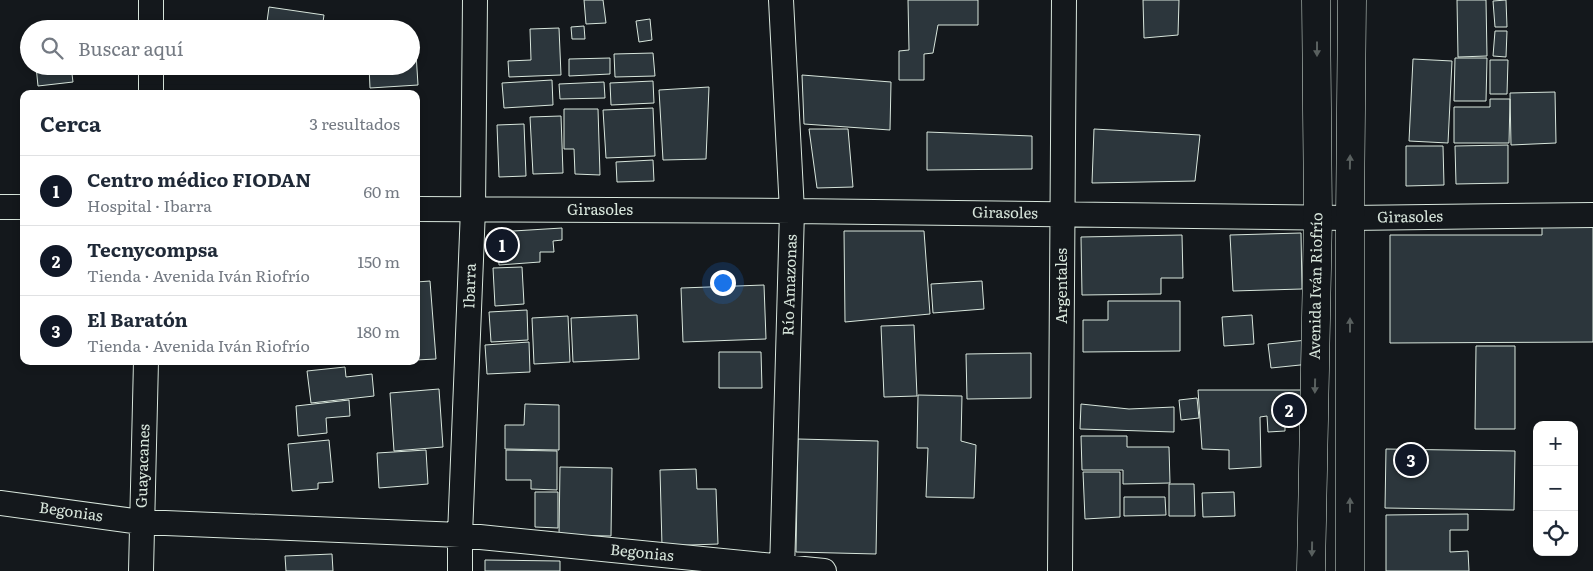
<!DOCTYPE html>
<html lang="es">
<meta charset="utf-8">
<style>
body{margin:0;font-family:Literata,serif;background:#f6f6f7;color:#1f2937}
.controls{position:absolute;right:15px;bottom:15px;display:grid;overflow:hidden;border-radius:10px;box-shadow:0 2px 8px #0003}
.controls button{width:45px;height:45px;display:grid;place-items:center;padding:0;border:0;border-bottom:1px solid #e0e1e3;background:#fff;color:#1f2937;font:25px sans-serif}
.you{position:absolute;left:722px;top:282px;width:18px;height:18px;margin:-12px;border:4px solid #fff;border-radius:50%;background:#1a73e8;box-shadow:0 0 0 8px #1a73e833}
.badge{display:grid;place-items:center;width:32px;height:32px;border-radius:50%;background:#111827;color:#fff;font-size:16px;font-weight:700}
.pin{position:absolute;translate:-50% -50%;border:2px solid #fff;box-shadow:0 1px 5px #0006}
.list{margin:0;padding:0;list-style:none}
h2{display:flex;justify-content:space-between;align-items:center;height:65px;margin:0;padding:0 20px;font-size:21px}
h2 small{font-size:16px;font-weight:400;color:#747a83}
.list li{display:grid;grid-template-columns:32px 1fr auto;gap:15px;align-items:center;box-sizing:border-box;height:70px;padding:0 20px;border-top:1px solid #e0e1e3}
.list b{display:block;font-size:19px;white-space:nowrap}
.list p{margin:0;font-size:16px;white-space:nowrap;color:#747a83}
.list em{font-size:16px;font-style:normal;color:#747a83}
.icon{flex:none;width:28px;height:28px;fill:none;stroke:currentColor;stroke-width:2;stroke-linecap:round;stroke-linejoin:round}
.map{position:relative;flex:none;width:1593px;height:571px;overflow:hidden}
.search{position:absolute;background:#fff;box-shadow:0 2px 8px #0003;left:20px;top:20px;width:400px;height:55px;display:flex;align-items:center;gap:12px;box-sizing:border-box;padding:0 18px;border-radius:28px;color:#747a83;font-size:19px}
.panel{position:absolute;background:#fff;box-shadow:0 2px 8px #0003;left:20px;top:90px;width:400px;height:275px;border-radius:10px}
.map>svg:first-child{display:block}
.building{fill:#2c363c;stroke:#d8e6dc}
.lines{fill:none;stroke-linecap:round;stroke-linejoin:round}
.minor-casing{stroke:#d8e6dc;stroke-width:26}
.secondary-casing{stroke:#d8e6dc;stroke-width:29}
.minor{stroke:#14181c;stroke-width:24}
.secondary{stroke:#14181c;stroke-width:28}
.oneway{fill:#59605f}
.labels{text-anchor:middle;stroke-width:4;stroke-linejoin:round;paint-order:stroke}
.street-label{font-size:15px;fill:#d8e6dc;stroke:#14181c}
</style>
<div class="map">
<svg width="1593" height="571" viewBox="0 0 1593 571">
<rect width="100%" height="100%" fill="#14181c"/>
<!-- building -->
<path class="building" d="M584,0H603L606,23L586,24Z
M908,0H978V25H938L933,53L924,54V80H899V51L909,50Z
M1143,0H1179L1178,35L1144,38Z
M1457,0H1486L1487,56L1458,57Z
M1506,0L1507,27H1495L1493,1Z
M269,7L324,15L322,29H266Z
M650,19L652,40L639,42L636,21Z
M584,26L585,39H572L571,27Z
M559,28L561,75L509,77L508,61L531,60L530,29Z
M1495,31H1507L1506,57L1493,56Z
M411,37H415L418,85L370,88L369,66H411Z
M653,53L655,76L615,77L614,54Z
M610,58V74L569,76V59Z
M1455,58H1487L1486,101H1454Z
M1413,59L1452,61L1448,143L1409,141Z
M1490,60H1508L1507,94H1490Z
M36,66H71L73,82L38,86Z
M802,75L891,82L890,130L804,124Z
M552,80L553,105L504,108L502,83Z
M653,81L654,103L611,105L610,83Z
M604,82L605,98L560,99L559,84Z
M709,87L706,159L663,160L659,90Z
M1555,92L1556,143L1511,145L1510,93Z
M1490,99H1510L1509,143H1454V107H1490Z
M653,108L655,156L606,158L603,110Z
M564,109H598L600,175L575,174L574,149H564Z
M561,116L563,173L533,174L530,117Z
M524,124L526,176L499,177L497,125Z
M809,129H848L853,187L817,188Z
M1094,129L1200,135L1195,181L1092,183Z
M927,132L1032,136V169L927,170Z
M1508,145V183L1456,184L1455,146Z
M1406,146H1443L1444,185L1406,186Z
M653,160L654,181L617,182L616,162Z
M1542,225H1593V342L1390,343V235H1542Z
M562,228V240L553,241L554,252H540V262L499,265L497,232Z
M844,231H924L930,314L845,322Z
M1301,233L1302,289L1233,291L1230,235Z
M1182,235L1183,278H1161V294L1082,295L1081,237Z
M522,267L524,304L495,306L493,268Z
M430,281L436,359L416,360V282Z
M982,281L984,309L933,313L931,284Z
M764,285L766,339L683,342L681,288Z
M1108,301H1180V351L1083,352V320H1108Z
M527,310L528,340L491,342L489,312Z
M637,315L639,359L573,362L571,318Z
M1252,315L1254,344L1224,346L1222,317Z
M568,316L570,362L534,364L532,318Z
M914,325L917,396L884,397L881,326Z
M1307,340L1310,364L1271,368L1268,344Z
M529,342L530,372L487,374L485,345Z
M1476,346H1515V429H1475Z
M719,352H761L762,388H719Z
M1031,353V398L967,399L966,354Z
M345,367L346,377L372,374L374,396L311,403L307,371Z
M439,389L443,447L394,451L390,393Z
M1198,390H1309L1312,414L1285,415V431L1268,432L1267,416L1260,417L1261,467L1229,469V450L1202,449Z
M918,395L962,396L961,441L976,445L974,498L926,497L928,448H917Z
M1197,398L1199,418L1181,420L1179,400Z
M349,400L350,416L326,418L327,433L298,436L296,406Z
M525,404L559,405V450L505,449V425H524Z
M1081,404L1129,409L1174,407V432L1080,429Z
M1081,436H1127V447H1169L1170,483L1123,484V470H1082Z
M798,439L878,441L876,554L796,552Z
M329,440L333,482L318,483V489L292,491L288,444Z
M1386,449L1515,451L1514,510L1385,508Z
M426,450L428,484L379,488L377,453Z
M506,450L557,451V490L531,489V480H506Z
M560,467L612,468L611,536L559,535Z
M696,469L697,489H716L718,544L662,546L660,470Z
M1083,472H1120V517L1085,519Z
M1169,484H1194L1195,516H1169Z
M535,492H558V528L535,527Z
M1234,492L1235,516L1203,517L1202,493Z
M1124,497H1165L1166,515L1124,516Z
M1468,514V530H1450V552L1468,551L1469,571H1386V515Z
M332,554L333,571H286L285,556Z
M485,560L560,561V571H485Z"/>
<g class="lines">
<defs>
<path id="minor" d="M781,0L792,211L782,571
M151,29V0
M151,94V66
M0,207H24
M416,209L792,211L1350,218L1593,215
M0,503L141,522L460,535L824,571
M141,571L146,361
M460,571V535L473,209L475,0
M1060,571L1064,0"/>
<path id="secondary" d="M1311,571L1318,217L1316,0
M1350,571V218L1352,0"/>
</defs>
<!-- minor casing -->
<use href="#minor" class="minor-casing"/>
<!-- secondary casing -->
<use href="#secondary" class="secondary-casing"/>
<!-- minor -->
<use href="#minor" class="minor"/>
<!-- secondary -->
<use href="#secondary" class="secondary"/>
</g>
<!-- one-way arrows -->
<defs><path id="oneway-solid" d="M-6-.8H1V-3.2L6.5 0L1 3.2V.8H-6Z" transform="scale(1.25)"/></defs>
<g class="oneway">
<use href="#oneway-solid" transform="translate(1317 49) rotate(90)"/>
<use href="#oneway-solid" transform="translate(1350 162) rotate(-89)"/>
<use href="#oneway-solid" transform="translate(1350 325) rotate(-90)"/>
<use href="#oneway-solid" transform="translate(1315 386) rotate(91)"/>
<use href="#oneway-solid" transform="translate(1350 505) rotate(-90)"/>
<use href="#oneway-solid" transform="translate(1312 549) rotate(91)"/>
</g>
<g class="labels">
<!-- street labels -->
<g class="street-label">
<text x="600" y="215">Girasoles</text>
<text transform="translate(1005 213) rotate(1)" y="5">Girasoles</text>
<text transform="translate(1410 217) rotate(-1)" y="5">Girasoles</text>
<text transform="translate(790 285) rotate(-88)" y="5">Río Amazonas</text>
<text transform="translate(470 286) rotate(-88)" y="5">Ibarra</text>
<text transform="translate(1062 286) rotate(-90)" y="5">Argentales</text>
<text transform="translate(1316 286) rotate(-89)" y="5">Avenida Iván Riofrío</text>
<text transform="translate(143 466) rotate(-88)" y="5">Guayacanes</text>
<text transform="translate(71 512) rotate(8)" y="5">Begonias</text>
<text transform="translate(642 553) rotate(6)" y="5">Begonias</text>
</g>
</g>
</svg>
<div class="controls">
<button>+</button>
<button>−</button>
<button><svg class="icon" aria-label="locate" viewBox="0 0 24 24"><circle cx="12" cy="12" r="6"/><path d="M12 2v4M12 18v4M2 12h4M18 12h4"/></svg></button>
</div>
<div class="you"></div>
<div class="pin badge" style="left:502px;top:245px">1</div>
<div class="pin badge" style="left:1289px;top:410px">2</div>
<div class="pin badge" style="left:1411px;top:460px">3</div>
<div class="search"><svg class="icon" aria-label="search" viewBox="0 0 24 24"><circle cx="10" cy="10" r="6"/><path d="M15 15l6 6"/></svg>Buscar aquí</div>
<section class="panel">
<h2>Cerca<small>3 resultados</small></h2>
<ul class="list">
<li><span class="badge">1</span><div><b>Centro médico FIODAN</b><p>Hospital · Ibarra</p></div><em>60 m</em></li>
<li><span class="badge">2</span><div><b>Tecnycompsa</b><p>Tienda · Avenida Iván Riofrío</p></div><em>150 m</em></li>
<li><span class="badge">3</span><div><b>El Baratón</b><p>Tienda · Avenida Iván Riofrío</p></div><em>180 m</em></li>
</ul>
</section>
</div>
